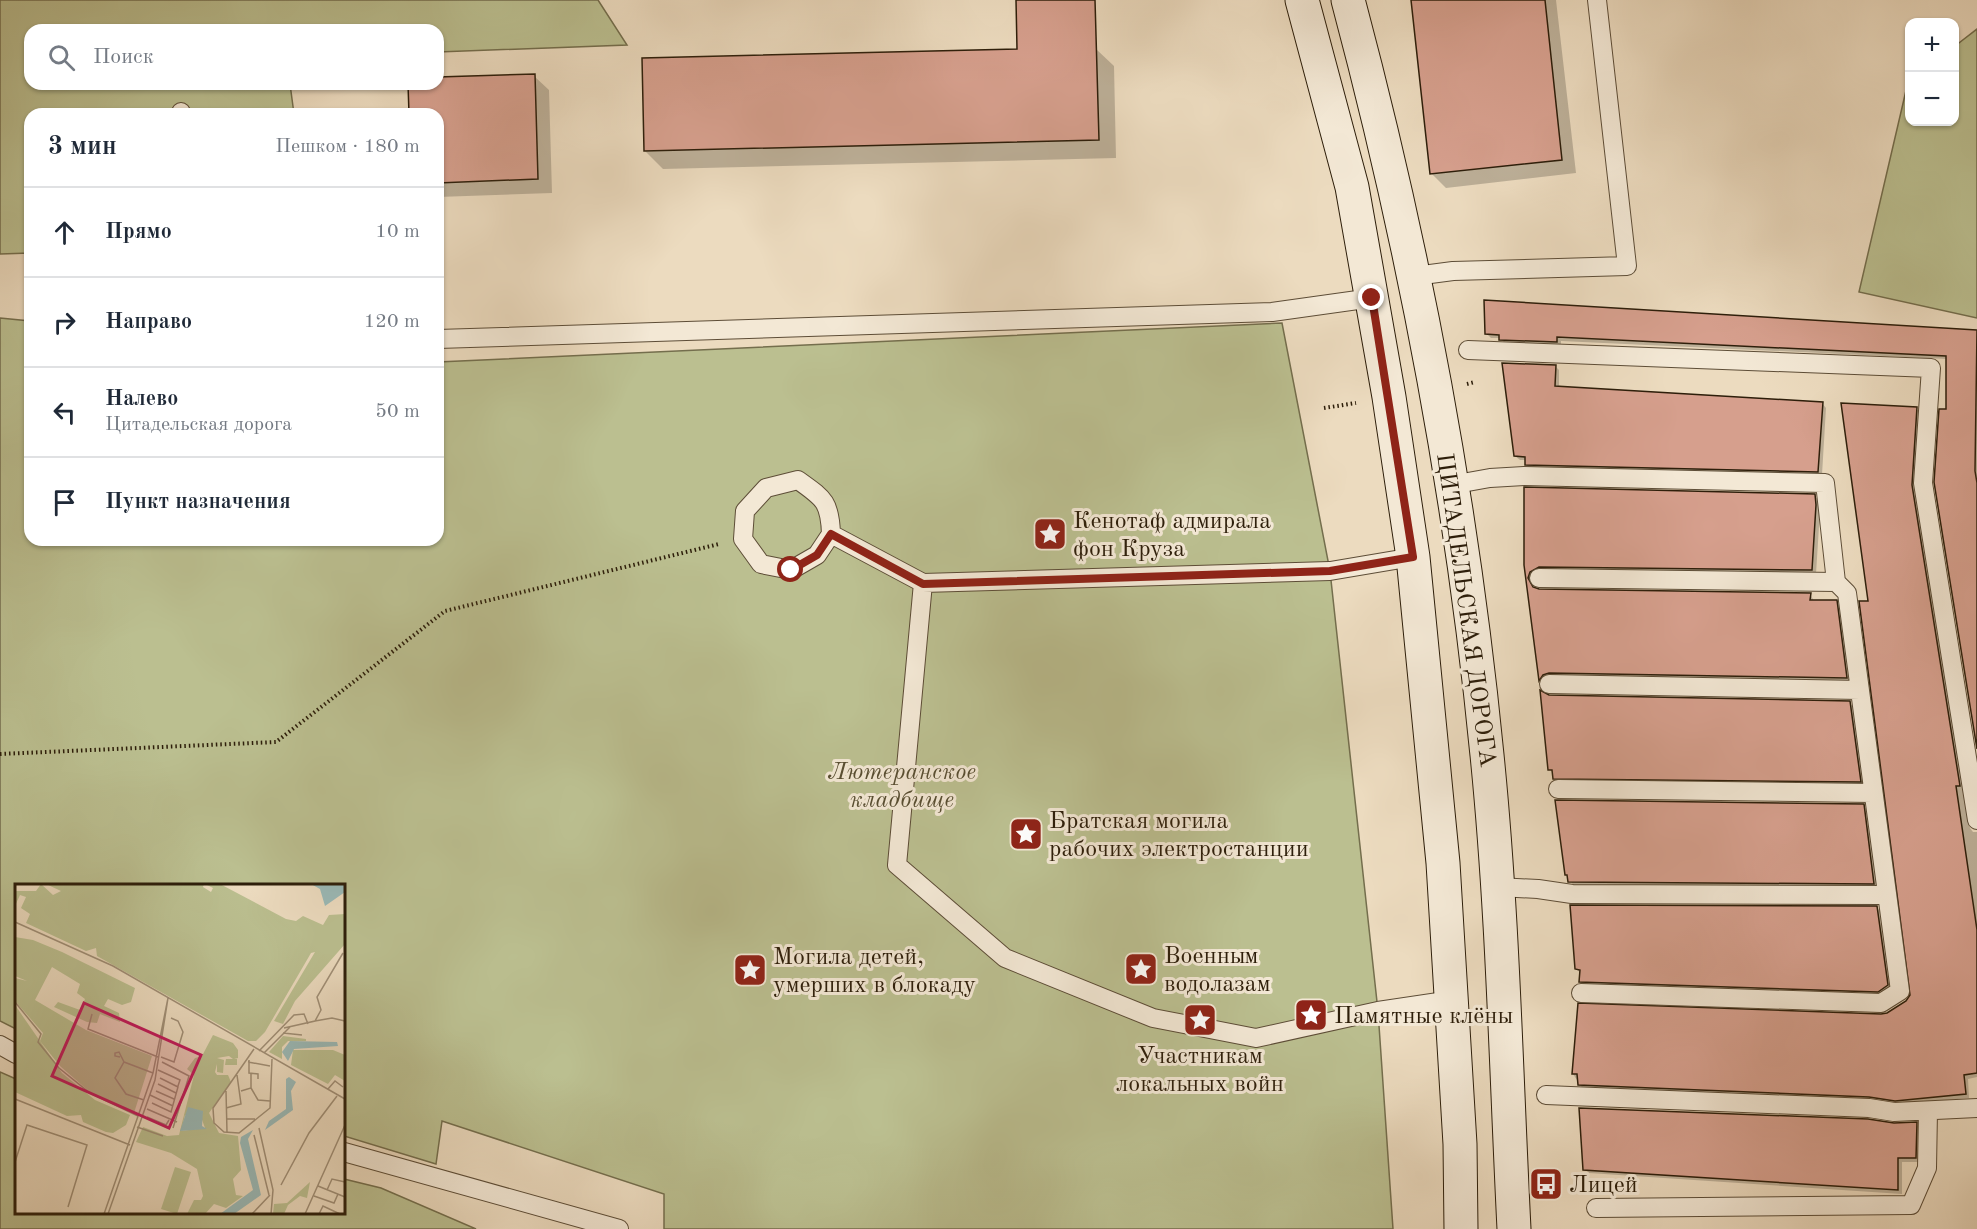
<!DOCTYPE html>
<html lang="ru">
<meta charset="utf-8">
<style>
body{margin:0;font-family:"Old Standard TT",serif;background:#f6f6f7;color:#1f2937}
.controls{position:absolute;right:18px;top:18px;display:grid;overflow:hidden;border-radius:12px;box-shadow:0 2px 4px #0004}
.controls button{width:54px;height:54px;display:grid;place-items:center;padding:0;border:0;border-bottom:2px solid #e0e1e3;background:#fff;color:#1f2937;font:30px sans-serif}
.stop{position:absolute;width:18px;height:18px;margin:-14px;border:4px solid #8f2418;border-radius:50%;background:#fff}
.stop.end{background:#8f2418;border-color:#fff;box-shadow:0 2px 6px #0008}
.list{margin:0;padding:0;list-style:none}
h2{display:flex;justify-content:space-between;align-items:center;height:78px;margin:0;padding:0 24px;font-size:26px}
h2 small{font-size:20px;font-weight:400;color:#747a83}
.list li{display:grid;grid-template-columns:39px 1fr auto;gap:18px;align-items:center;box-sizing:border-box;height:90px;padding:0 24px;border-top:2px solid #e0e1e3}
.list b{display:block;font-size:22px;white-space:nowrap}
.list p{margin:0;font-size:20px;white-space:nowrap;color:#747a83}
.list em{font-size:20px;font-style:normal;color:#747a83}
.icon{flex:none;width:33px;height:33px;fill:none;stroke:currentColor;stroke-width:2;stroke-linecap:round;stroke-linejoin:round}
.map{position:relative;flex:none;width:1977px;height:1229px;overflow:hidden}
.search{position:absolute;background:#fff;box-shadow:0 2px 4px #0004;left:24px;top:24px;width:420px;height:66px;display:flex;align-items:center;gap:15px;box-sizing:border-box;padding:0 21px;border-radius:18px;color:#747a83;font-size:22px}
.panel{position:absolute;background:#fff;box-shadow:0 2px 4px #0004;left:24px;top:108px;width:420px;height:438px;border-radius:18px}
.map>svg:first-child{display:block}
.green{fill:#bbbf90;stroke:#746e4d;stroke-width:1.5}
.shadow{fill:#0003}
.building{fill:#d69f8d;stroke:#2d1e0a;stroke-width:1.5}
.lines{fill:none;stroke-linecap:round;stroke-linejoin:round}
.lane-casing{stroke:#5d4d37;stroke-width:20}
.secondary-casing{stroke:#2d1e0a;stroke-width:35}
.path{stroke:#2d1e0a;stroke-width:4;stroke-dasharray:1.5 3;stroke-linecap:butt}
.lane{stroke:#f3e8d5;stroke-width:18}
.secondary{stroke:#f3e8d5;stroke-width:33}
.route{stroke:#8f2418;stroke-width:8}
.labels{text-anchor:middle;stroke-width:6;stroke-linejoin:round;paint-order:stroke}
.poi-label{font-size:24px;fill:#2d1e0a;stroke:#f3e8d5;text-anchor:start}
.street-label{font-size:24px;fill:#2d1e0a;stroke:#f3e8d5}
.park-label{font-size:24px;font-style:italic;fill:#584e32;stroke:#f3e8d5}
.inset-road{fill:none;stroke:#a08f77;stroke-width:1.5}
.view{fill:#c2185b;fill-opacity:0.15;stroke:#c2185b;stroke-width:3}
.inset-edge{fill:none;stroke:#2d1e0a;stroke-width:3}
</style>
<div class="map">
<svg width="1977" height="1229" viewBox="0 0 1977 1229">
<rect width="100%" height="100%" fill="#ecdbbf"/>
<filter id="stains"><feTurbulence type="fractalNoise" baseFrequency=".00333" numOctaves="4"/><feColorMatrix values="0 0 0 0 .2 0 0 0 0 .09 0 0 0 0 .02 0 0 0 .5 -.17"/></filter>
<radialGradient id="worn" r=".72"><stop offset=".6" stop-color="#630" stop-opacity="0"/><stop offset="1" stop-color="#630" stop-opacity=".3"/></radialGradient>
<!-- green -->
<path class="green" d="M0,0H598L627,45L438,52V30H30V84H290L294,114H30V253L0,254Z
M1977,29V318L1859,292L1908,82L1909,81L1910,122H1954L1955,46Z
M0,318L30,321V540H438V362L1282,323L1330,571L1378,1011L1393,1229H664V1194L442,1121L436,1164L344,1136V886H16V1029L0,1021Z
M0,1072L16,1079V1212H344V1179L381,1188L476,1229H0Z"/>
<!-- shadow -->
<path class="shadow" d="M1017,0H1066L1096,49L1114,66L1116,158L663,169L645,151L1018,50Z
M1412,0H1556L1576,173L1446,188L1432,174Z
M534,76L549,90L552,193L438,197V114H411L410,84H438V79Z
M1486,302L1977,332V739L1947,359L1561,341V346L1505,344L1501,338H1491L1486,333Z
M1555,366L1559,370V388L1822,403L1826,408L1822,475L1530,469L1526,464V460H1520L1515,456Z
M1916,409L1921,413L1916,490L1970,828L1973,832H1977V1077L1968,1079L1969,1098L1900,1104L1583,1089L1573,1074L1881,1016L1888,1014L1911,997L1870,603Z
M1814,496L1819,500L1820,511L1816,574L1534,576L1531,584L1535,589L1810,594L1814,601L1836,602L1840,606L1851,682L1544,684L1540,680L1525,565Z
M1541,698L1849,703L1854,707L1864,785L1559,783L1550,769Z
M1863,806L1868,810L1878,887L1574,886L1566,874Z
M1877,908L1881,912L1892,990L1883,995L1585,986L1581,982L1582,974L1576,969Z
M1916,1124L1920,1128V1162H1902V1194L1589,1173L1585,1169L1894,1125Z"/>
<!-- building -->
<path class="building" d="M1016,0H1095L1099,140L644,151L642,58L1017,49Z
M1411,0H1545L1562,160L1430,174Z
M535,74L538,179L438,183V114H409L408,84H438V77Z
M1484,300L1977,330L1975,471L1977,483V749L1934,482L1939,409H1946V356L1557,337V342L1499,340V335L1485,334Z
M1502,363L1556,365L1555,386L1823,402L1818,472L1525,465V457L1514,456Z
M1841,403L1917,407L1912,485L1960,786H1956L1977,930V1073L1964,1075L1966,1094L1895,1101L1869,1097L1578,1085L1577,1074H1572L1578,1003L1881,1014L1887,1013L1906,1001L1910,995L1859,601H1868Z
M1524,487L1815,494L1816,505L1812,570L1539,567L1530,572L1528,578L1533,587L1539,589L1811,593L1810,600H1837L1847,678L1549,673L1543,675L1539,681L1524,565Z
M1540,690L1549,695L1850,701L1861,782L1553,779L1552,770H1548Z
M1555,800L1864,804L1874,884L1568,882L1567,875H1565Z
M1570,905L1877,906L1888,985L1878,992L1579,982L1580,970L1575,969Z
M1579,1108L1868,1119L1894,1123L1917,1122L1916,1158H1898V1190L1583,1170Z"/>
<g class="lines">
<defs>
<path id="lane" d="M181,112V114
M1415,276L1453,271L1627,266L1597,0
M438,339L1272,312L1372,298
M1468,350L1931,368L1923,483L1977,820
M1451,485L1490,478L1524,476L1825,483L1836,582
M831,534L817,555L791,570L761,564L743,539L745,511L766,488L798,480C823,498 830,501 831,534L923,583
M1413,557L1330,571L923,583L897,865L1005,958L1153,1018L1256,1038L1378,1011L1452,1000
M1539,578L1836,582L1847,593L1900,991L1881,1003L1581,993
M1549,684L1860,690
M1558,789L1873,793
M1498,887L1538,889L1572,894L1887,895
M0,1045L16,1054
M1546,1095L1869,1108L1894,1112L1977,1108
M344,1152L619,1229
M1596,1208L1911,1205L1927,1168L1928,1111"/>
<path id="secondary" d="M1302,0L1352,187L1389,397L1413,557L1443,863L1460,1144L1461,1229
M1348,0C1414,247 1462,500 1487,755C1503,913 1506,1071 1514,1229"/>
</defs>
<!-- lane casing -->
<use href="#lane" class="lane-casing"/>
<!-- secondary casing -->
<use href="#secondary" class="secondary-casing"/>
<!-- path -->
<path class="path" d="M1467,384L1475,382
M1324,408L1356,403
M0,754L276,742L445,611L719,544"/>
<!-- lane -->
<use href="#lane" class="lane"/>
<!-- secondary -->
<use href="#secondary" class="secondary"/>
</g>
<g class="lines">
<!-- route -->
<path class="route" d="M791,570L817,555L831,534L923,584L1330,571L1413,557L1372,298"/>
</g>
<!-- icons -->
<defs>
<symbol id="sight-square" viewBox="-11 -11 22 22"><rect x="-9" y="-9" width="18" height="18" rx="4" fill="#8f2418" stroke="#f3e8d5"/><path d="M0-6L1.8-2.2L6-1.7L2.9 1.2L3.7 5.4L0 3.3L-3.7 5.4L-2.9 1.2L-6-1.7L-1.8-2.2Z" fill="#fff"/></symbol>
<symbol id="bus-square" viewBox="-11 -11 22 22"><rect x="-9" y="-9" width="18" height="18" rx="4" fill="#8f2418" stroke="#f3e8d5"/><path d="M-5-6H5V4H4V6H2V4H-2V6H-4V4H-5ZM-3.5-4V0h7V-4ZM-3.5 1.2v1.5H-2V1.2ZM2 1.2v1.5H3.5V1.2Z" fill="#fff"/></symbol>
</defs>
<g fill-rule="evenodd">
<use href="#sight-square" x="1031" y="515" width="38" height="38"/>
<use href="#sight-square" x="1007" y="815" width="38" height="38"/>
<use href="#sight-square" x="1122" y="950" width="38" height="38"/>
<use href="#sight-square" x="731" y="951" width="38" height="38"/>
<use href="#sight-square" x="1292" y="996" width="38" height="38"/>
<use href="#sight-square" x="1181" y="1001" width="38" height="38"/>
<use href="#bus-square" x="1527" y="1165" width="38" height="38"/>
</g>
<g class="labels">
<!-- poi labels -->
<g class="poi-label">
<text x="1073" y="528">Кенотаф адмирала<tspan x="1073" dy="28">фон Круза</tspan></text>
<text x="1049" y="828">Братская могила<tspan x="1049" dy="28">рабочих электростанции</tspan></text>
<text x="1164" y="963">Военным<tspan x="1164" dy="28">водолазам</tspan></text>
<text x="773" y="964">Могила детей,<tspan x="773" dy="28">умерших в блокаду</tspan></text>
<text x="1334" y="1023">Памятные клёны</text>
<text x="1200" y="1063" text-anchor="middle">Участникам<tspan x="1200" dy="28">локальных войн</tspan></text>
<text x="1569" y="1192">Лицей</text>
</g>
<!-- street labels -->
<g class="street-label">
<text transform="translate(1467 610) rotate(82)" y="8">ЦИТАДЕЛЬСКАЯ ДОРОГА</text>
</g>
<!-- park labels -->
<g class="park-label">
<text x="902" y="779">Лютеранское<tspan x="902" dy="28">кладбище</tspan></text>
</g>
</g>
<!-- overview -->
<g transform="translate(15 884)">
<rect width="330" height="330" fill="#ecdbbf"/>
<path d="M26,0L38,11L46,7L31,0H189L188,3L196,8L198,4L190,0H205L271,35L281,37L288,32L308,41L314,31L330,30V60L280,117L268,140L259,137L300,68L296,69L250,148L241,157H233L82,72L81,64L71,67L11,39L15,30L6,24L11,13L5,11L0,22L1,7H21ZM0,53L18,56L47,68L120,104L116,118L107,121L93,115L89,122L104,129L105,138L85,130L82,139L72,138L39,123L43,118L65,126L70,115L62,109L65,100L37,83L20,116L71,146L137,172L119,229L76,209L45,182L25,157L28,149L0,117V94L12,97L0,92ZM0,121L47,189L80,216L115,231L111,241L98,249L91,248L68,238L66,231L52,232L0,208ZM198,151L218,159L223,166V174L219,175H222V181H210L211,175H218L214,172L202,174L209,176L208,189L202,188V180L200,188L202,191H213L216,198L194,229L204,249L223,252L226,286L218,295L221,311L228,312L211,324L199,320L190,330H172L179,316H186L188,312L182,285L156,269L121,258L128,243L152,252L164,251L179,191L172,185L180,174L187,172ZM170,231L186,233L190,244L166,247ZM268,152L291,155V157H273L267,163V175L254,168ZM278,166H318L330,171V197L320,191L313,200L276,181ZM160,283L176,288L162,330L146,325ZM295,298L292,314L285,312L273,321L269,330H258L259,320L272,319Z" fill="#bbbf90" fill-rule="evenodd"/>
<path d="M296,0H330V8L310,22L305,5ZM275,157L322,158L323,162L279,165L273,177L267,168ZM274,193L281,198L276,207L278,226L250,246L254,237L271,225V195ZM173,223L188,227L187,242L192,245L165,247ZM238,246L233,255L246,311L219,330H205L238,306L225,259L226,253Z" fill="#9abab8"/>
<path class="inset-road" d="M0,38L98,82L330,215M0,118L26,150L23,158L44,184L75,209L123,232M77,130L73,145L143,173M300,137L317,134L330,137M269,144L300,137L306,126L302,113L328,69M268,149L287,151M239,165L198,224L199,239L209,248L224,249L255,224L257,175M244,167L279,131L289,130L293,140M249,169L275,143M105,173L100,172V169L104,168L109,178M146,173L159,178L168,148L163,137L156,134M234,176V189L243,190V195M147,178L174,192L158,244M233,178L255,182M143,186L165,196L163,202M143,200L161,209M236,204L243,216L255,217M313,205L320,197L328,203M141,207L159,215M211,207L212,248M226,207L236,204V190M135,211L158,222M0,215L115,261M129,216L111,210L100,194L109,178L138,189M137,219L156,228L163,203L145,194M211,224L226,220L222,191M132,225L162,238M132,233L151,241L154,236M211,235H240M122,243L148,252M244,244L258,306L256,330M239,251L254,311M0,278L12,241L72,261L53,323M266,301L294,249L322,212M303,302L330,313M312,306L317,295L330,298M299,312L319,319L323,310M89,330L138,189L153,114M93,330L140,196L153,114M237,330L255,311M290,330L330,241M304,330L308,322L325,330"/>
<path class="view" d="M69,119L186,171L154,244L37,192Z"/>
<rect width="330" height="330" class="inset-edge"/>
</g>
<rect width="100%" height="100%" filter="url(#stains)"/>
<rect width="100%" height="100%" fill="url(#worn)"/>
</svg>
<div class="controls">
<button>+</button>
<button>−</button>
</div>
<div class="stop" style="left:791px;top:570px"></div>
<div class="stop end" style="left:1372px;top:298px"></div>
<div class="search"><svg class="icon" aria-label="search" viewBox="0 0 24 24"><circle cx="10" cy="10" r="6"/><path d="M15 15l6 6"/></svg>Поиск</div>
<section class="panel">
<h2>3 мин<small>Пешком · 180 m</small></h2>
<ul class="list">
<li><svg class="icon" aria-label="ahead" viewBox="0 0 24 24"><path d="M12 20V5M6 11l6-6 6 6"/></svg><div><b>Прямо</b></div><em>10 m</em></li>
<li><svg class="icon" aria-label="right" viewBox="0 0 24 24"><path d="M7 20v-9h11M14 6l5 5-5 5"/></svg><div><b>Направо</b></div><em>120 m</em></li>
<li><svg class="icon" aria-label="left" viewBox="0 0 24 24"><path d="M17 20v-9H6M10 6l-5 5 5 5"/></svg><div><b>Налево</b><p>Цитадельская дорога</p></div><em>50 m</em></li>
<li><svg class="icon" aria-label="arrive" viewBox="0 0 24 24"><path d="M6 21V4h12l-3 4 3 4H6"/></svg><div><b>Пункт назначения</b></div></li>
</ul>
</section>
</div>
